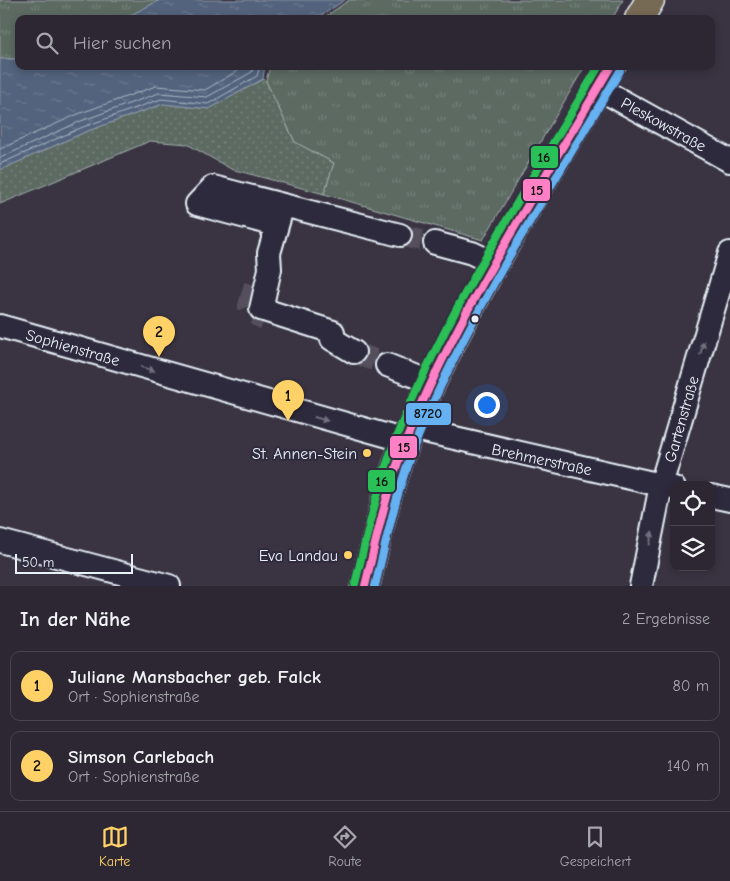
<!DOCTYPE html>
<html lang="de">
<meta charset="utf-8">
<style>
body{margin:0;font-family:"Comic Neue",sans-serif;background:#342f3a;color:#f1f3f6}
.controls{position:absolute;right:15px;bottom:15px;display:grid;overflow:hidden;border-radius:10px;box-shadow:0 2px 8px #0003}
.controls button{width:45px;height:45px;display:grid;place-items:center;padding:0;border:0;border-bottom:1px solid #48444d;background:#2c2732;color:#f1f3f6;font:25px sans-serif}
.scale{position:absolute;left:15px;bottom:12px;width:118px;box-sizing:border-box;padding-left:5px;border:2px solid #e8f1f8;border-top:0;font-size:14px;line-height:18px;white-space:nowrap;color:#e8f1f8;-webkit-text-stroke:4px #2f2a3d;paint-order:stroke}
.you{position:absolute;left:486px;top:404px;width:18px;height:18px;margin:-12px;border:4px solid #fff;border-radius:50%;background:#1a73e8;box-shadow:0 0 0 8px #1a73e833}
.badge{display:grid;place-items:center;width:32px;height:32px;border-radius:50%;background:#ffd166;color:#111;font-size:16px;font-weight:700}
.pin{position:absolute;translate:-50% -41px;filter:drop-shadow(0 1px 2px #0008)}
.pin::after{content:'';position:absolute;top:26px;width:18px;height:15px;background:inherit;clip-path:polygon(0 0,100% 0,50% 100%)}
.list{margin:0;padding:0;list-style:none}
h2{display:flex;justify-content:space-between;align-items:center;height:65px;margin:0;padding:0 20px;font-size:21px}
h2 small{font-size:16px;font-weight:400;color:#a6a5ac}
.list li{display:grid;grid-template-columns:32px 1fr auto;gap:15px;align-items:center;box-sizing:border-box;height:70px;margin:0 10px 10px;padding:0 10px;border:1px solid #48444d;border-radius:10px}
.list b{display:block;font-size:19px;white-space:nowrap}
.list p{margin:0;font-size:16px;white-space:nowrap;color:#a6a5ac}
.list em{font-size:16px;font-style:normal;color:#a6a5ac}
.icon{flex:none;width:28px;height:28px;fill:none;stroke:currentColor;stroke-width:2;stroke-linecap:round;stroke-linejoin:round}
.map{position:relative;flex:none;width:730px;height:586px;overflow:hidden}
.search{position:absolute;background:#2c2732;box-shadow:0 2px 8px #0003;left:15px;right:15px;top:15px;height:55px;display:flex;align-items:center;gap:12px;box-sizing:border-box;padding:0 18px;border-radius:10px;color:#a6a5ac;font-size:19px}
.sheet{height:225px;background:#2c2732}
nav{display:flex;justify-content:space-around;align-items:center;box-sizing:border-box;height:70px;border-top:1px solid #48444d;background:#2c2732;font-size:14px;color:#a6a5ac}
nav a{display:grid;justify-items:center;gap:2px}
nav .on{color:#ffd166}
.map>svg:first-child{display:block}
.grass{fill:url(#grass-dots);stroke:#a2aead}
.park{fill:url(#park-tufts);stroke:#a2aead}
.water{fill:url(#water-ripples);stroke:#8f9cae}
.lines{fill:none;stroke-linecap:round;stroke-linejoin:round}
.shore{stroke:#acb8c7;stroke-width:1}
.minor-tunnel{stroke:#54505d;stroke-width:22;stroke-dasharray:22 11;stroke-linecap:butt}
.minor-casing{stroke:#e8f1f8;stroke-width:26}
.major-casing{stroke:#e8f1f8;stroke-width:31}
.minor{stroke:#2f2a3d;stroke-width:22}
.major{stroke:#776a54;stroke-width:28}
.bus-1-casing{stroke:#2f2a3d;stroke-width:11}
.bus-2-casing{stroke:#2f2a3d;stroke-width:11}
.bus-3-casing{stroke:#2f2a3d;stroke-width:11}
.bus-1{stroke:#ff80c4;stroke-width:8}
.bus-2{stroke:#66b1f2;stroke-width:8}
.bus-3{stroke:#29c057;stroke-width:8}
.oneway{fill:#70707e}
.bus-dot{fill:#e8f1f8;stroke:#2f2a3d;stroke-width:2}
.poi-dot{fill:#ffd166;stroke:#2f2a3d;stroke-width:2}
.labels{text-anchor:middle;stroke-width:4;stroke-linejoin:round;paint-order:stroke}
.street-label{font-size:16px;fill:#e8f1f8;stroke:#2f2a3d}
.poi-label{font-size:16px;fill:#e8f1f8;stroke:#2f2a3d;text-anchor:end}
.line-badge{stroke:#2f2a3d;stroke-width:2}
.pale-badge-label{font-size:14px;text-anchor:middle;font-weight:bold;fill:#111}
</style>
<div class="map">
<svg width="730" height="586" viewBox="0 0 730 586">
<defs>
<pattern id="grass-dots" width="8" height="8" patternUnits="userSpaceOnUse" patternTransform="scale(1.25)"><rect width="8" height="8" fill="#5b6b62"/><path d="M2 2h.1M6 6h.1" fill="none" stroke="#738179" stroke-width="1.8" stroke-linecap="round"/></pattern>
<pattern id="park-tufts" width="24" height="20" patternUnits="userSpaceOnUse" patternTransform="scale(1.25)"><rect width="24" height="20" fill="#5b6b62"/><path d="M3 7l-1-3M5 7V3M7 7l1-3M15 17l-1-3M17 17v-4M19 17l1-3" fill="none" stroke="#738179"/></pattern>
<pattern id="water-ripples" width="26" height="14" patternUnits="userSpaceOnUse" patternTransform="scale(1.25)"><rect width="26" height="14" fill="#53637d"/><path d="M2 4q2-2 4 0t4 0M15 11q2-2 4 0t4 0" fill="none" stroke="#6c7a90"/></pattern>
</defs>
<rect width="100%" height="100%" fill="#3a3442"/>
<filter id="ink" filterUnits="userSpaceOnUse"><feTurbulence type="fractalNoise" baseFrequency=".02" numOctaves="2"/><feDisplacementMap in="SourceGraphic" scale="10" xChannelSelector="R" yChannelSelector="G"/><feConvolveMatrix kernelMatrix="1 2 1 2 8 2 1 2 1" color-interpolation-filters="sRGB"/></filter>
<g filter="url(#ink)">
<!-- grass -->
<path class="grass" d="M263,79L266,81L295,142L334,163L324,194L231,169L187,144L150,141L0,204V170L85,132L163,104L209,109Z"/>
<!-- park -->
<path class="park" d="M0,0H160L123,19H19L17,59H0Z
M349,0H623L612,19H322Z
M270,66H585L483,240L324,194L334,163L295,142L266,81Z"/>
<!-- water -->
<path class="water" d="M160,0H345L316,19H123Z
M0,59H19V66H265L263,79L209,109L163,104L85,132L0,170Z"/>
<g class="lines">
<!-- shore -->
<path class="shore" d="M0,149L78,114L156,86L205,90L246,66
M0,158L81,121L159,93L207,97L252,72L253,66
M0,164L83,127L161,99L208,104L257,76L260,66"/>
<!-- minor-tunnel -->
<path class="minor-tunnel" d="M400,235L435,243
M255,285L249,306L252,313L265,319
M354,352L387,365"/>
<defs>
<path id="minor" d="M598,88L730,161
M281,212L269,253L270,269L261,309L333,332L332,339L354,352
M276,225L197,204L213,187L400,235
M435,243L472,253L495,264
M0,326L406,441
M387,365L430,382
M411,428L674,488
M711,496L730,500
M0,541L169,586
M641,586L661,485L730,253"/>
<path id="major" d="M639,19L650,0
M365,586C377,538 387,487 406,440C460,309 539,189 611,66"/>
</defs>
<!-- minor casing -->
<use href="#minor" class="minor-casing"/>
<!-- major casing -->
<use href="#major" class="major-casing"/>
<!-- minor -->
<use href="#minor" class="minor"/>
<!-- major -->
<use href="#major" class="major"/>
<defs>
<path id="bus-1" d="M365,586C377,537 387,487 406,441C459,309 539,188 611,66"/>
<path id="bus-2" d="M375,586C387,538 397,489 415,444C469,312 548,193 620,71"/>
<path id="bus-3" d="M355,584C367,535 378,485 396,438C448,307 528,187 599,66"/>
</defs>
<!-- bus-1 casing -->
<use href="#bus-1" class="bus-1-casing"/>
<!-- bus-2 casing -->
<use href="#bus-2" class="bus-2-casing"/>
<!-- bus-3 casing -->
<use href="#bus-3" class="bus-3-casing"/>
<!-- bus-1 -->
<use href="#bus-1" class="bus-1"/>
<!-- bus-2 -->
<use href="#bus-2" class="bus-2"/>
<!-- bus-3 -->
<use href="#bus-3" class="bus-3"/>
</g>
<!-- one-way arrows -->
<defs><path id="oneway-solid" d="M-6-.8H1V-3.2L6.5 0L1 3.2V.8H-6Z" transform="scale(1.25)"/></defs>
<g class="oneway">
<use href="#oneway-solid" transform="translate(702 348) rotate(-74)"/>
<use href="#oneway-solid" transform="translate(148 369) rotate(16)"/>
<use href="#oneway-solid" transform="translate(321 419) rotate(16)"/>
<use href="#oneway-solid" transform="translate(651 538) rotate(-79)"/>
</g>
</g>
<!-- markers -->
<circle class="bus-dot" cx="475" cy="319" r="4.5"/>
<g class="poi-dot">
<circle cx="367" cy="453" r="5"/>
<circle cx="348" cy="555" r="5"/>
</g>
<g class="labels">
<!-- street labels -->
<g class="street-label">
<text transform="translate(664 124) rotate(29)" y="6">Pleskowstraße</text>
<text transform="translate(73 347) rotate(16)" y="6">Sophienstraße</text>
<text transform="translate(681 419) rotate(-74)" y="6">Gartenstraße</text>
<text transform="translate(542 459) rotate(12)" y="6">Brehmerstraße</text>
</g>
<!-- poi labels -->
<g class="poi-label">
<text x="357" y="459">St. Annen-Stein</text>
<text x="338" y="561">Eva Landau</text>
</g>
</g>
<g class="line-badge">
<rect x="530" y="145" width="29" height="24" rx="5" fill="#29c057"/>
<rect x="522" y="178" width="29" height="24" rx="5" fill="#ff80c4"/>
<rect x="405" y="402" width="47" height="24" rx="5" fill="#66b1f2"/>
<rect x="389" y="435" width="29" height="24" rx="5" fill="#ff80c4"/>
<rect x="367" y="469" width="29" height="24" rx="5" fill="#29c057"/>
</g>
<g class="pale-badge-label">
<text x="544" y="162">16</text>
<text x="537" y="195">15</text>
<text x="428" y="418">8720</text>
<text x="404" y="452">15</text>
<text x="382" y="486">16</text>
</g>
</svg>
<div class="controls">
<button><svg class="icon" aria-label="locate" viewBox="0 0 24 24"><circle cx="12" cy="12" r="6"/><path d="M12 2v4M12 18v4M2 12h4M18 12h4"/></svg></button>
<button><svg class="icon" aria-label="layers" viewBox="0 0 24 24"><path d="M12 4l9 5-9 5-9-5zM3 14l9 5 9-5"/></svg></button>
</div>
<div class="scale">50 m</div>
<div class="you"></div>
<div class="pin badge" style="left:288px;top:421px">1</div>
<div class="pin badge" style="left:159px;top:357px">2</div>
<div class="search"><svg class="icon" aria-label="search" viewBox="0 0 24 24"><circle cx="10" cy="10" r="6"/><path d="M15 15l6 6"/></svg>Hier suchen</div>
</div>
<section class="sheet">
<h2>In der Nähe<small>2 Ergebnisse</small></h2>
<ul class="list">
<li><span class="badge">1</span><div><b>Juliane Mansbacher geb. Falck</b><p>Ort · Sophienstraße</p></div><em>80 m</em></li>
<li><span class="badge">2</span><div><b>Simson Carlebach</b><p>Ort · Sophienstraße</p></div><em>140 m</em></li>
</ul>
</section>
<nav>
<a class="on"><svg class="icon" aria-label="map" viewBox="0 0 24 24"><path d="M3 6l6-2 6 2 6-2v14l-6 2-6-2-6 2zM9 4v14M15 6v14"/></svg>Karte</a>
<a><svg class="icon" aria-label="directions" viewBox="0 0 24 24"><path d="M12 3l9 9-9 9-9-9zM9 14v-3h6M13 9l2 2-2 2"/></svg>Route</a>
<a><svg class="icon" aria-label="saved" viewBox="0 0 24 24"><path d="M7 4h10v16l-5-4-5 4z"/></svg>Gespeichert</a>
</nav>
